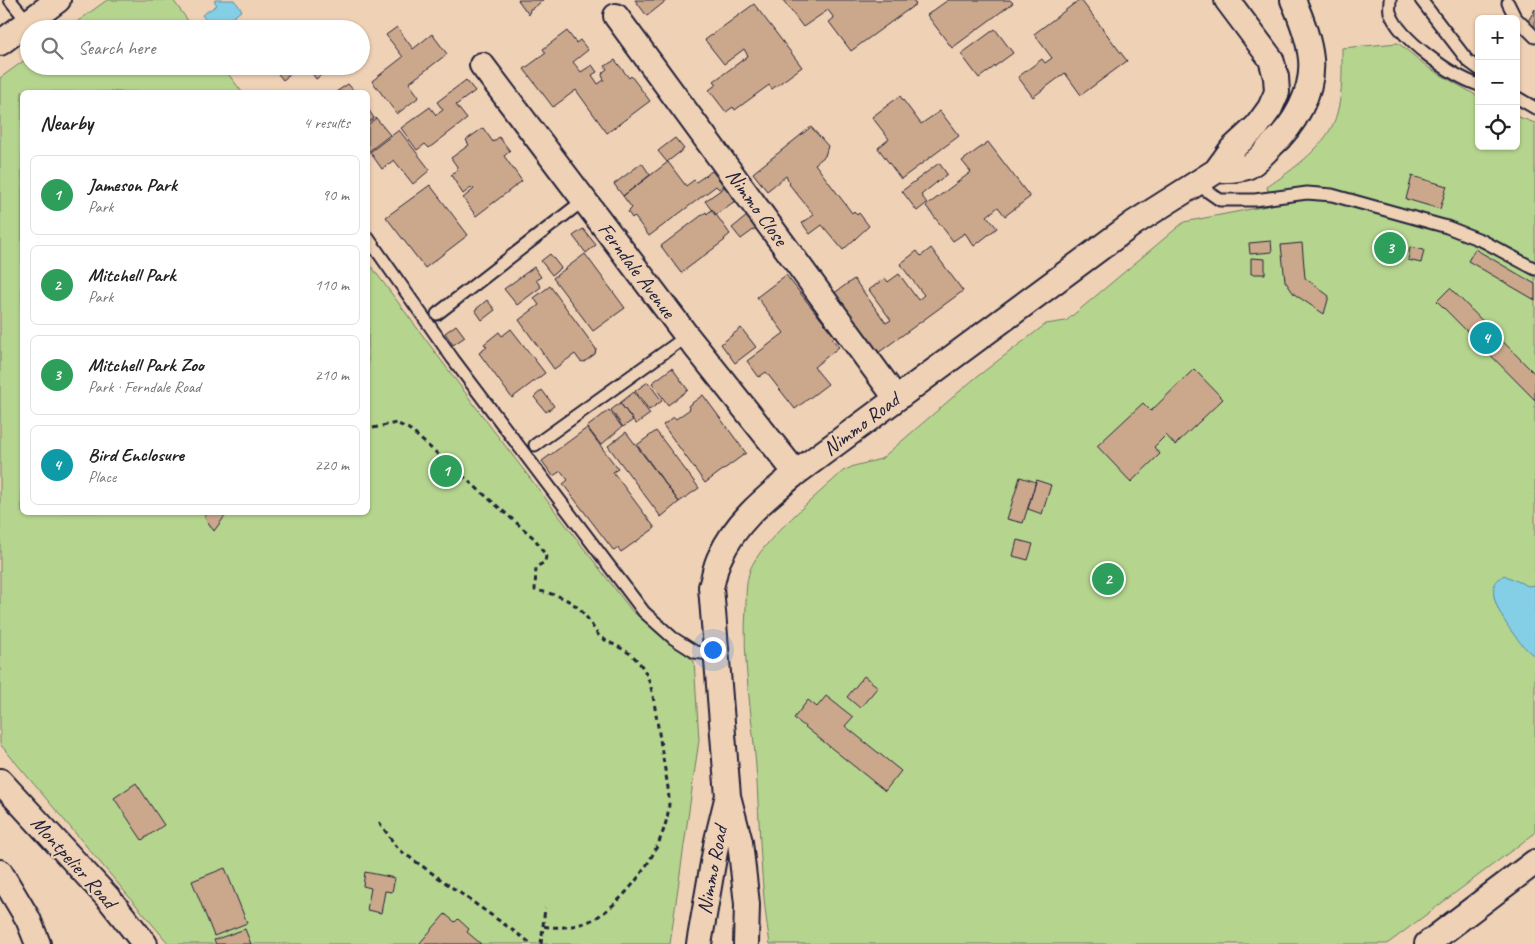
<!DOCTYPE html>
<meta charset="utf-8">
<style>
body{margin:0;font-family:Caveat,sans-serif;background:#f2f2f2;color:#222}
.controls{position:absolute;right:15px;top:15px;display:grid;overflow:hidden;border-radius:8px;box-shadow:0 1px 4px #0004}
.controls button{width:45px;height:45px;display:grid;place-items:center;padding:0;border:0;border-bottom:1px solid #e0e0e0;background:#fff;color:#222;font:25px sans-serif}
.you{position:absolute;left:712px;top:649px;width:18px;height:18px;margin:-12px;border:4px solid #fff;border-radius:50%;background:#1a73e8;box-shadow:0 0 0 8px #1a73e833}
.badge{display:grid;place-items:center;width:32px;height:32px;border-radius:50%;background:#22223b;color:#fff;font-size:16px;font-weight:700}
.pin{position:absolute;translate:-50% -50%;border:2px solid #fff;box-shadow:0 1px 5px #0006}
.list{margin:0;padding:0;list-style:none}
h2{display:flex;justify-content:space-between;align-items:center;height:65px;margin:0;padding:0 20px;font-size:21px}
h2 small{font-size:16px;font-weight:400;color:#767676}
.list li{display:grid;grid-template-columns:32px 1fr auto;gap:15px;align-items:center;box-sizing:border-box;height:80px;margin:0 10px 10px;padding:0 10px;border:1px solid #e0e0e0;border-radius:8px}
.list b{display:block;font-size:19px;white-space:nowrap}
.list p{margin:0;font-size:16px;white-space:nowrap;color:#767676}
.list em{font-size:16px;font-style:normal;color:#767676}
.icon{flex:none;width:28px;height:28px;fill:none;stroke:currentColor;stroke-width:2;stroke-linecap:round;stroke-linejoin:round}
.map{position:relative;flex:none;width:1535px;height:944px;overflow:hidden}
.search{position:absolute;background:#fff;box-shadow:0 1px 4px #0004;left:20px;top:20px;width:350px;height:55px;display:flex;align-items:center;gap:12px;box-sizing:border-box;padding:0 18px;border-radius:28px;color:#767676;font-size:19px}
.panel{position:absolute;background:#fff;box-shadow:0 1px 4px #0004;left:20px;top:90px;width:350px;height:425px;border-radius:8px}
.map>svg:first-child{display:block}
.green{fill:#b5d58e;stroke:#6c7c64}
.water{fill:#84cfe5;stroke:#5d8aa1}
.building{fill:#cba88c;stroke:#22223b}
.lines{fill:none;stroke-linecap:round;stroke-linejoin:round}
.service-casing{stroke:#22223b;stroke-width:15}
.minor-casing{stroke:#22223b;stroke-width:28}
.path{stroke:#22223b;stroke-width:3;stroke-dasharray:5 4;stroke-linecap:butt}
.service{stroke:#efd1b5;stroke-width:11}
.minor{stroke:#efd1b5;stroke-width:24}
.labels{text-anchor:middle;stroke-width:4.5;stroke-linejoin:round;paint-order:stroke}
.street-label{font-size:21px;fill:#22223b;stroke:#efd1b5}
</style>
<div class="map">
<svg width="1535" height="944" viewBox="0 0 1535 944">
<rect width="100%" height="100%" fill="#efd1b5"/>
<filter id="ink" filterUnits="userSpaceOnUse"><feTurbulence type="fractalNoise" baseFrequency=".02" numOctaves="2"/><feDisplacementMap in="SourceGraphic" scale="10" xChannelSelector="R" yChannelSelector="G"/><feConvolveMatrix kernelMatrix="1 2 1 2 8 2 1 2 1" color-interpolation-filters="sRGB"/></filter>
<g filter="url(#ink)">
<!-- green -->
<path class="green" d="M107,0H173L194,29H67Z
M1398,43L1429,68L1479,97V146H1516V116L1535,123V833L1387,944H770C760,886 760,825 756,766C752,714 742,660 746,607C746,595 746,582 750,570C761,541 819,494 843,471L854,466L881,459L974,379L1046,324L1066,321L1184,222L1272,205L1267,187C1291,171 1330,144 1337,113C1343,92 1342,69 1342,48Z
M29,57V66H222L242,92H22V512H368V262L493,430L632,611L694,661L699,740L670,944H169L0,744V78Z"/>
<!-- water -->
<path class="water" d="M216,0H234L242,10L219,29H205L209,24L202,15L217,5L214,1Z
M1504,575L1528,586L1535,585V656C1520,647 1489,605 1494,587C1495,581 1499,579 1504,575Z"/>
<!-- building -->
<path class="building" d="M518,0H543L535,7L530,9L529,15Z
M635,0H667L647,16Z
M783,0H913L916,4L851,51L829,22L834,18L828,10L803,27Z
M948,0H1010L1013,3L952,48L927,15Z
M1079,0H1081L1127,61L1081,95L1065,73L1033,97L1018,77L1042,59L1045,63L1052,58L1034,34Z
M754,4L802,67L772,89L769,85L735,110L733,107L726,112L709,90L717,84L714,81L748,56L744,49L724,64L705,40Z
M1535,9V28L1527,23Z
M299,21L305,29H289Z
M397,27L413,49L432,34L447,54L409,83L419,97L397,114L372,81L403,57L386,35Z
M995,29L1013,53L979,78L961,54Z
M567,31L576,43L580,40L588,50L573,62L581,72L592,65L597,72L592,75L598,84L604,80L602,75L603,72L607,69L605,66L615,60L629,78L631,76L650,101L607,133L576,90L553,107L524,69L546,53L543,49Z
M272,66H307L300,71L298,68L283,80Z
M307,66H333L316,79Z
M466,80L475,91L456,105L467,119L429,148L425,144L417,150L401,128L430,107L436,115L443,110L437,102Z
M348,84L355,92H336Z
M900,96L921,124L940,111L959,136L901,179L878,148L889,139L872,117Z
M368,109L374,118L368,123Z
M376,118L390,135L368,152V125Z
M811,127L828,146L825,156L815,164L852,213L854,211L857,215L859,213L869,226L843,250L822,225L810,234L802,223L814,215L789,184L790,183L786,176L767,191L753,173Z
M483,128L493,142L499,137L510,151L504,156L522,181L476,216L463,198L474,189L472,187L463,194L451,175L458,168L451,158L469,145L466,140Z
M399,130L430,170L413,184L394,160L382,169L370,152Z
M675,138L684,149L667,162L658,151Z
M988,142L1030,197L1005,216L998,207L987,216L997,228L974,246L965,233L953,241L926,206L971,172L962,161Z
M668,162L686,186L694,180L696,182L712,171L724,186L719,189L716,186L649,236L634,216L632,218L628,212L632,208L623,196Z
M642,163L650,175L623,196L614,184Z
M939,163L947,174L921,195L927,203L917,211L902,191Z
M1412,176L1447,186L1440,209L1406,199Z
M430,185L468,235L425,268L386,217Z
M725,187L735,201L715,215L705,201Z
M712,209L730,234L724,239L725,240L681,273L661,246L706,212L707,214Z
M747,216L756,228L741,239L732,228Z
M583,229L596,245L586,253L573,236Z
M1271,241L1272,252L1250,254L1249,243Z
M1302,243L1305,278L1329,296L1324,314L1294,294L1285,281L1281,245Z
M1410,247L1424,250L1421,263L1408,260Z
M931,248L963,291L878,353L833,294L854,279L886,323L891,320L869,290L885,278L888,282L899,274L918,300L924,295L900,264L917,251L921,256Z
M1475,249L1535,284V300L1468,261Z
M550,254L561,268L552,275L541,261Z
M585,254L625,308L593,331L553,278Z
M1251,258L1265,259V274H1251Z
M534,267L541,277L536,280L541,287L517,305L504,289Z
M786,275L835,337L832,339L839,347L814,367L828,384L795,409L766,372L759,377L747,361L784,333L757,297Z
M550,286L596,349L595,354L584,362L580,361L575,354L554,369L519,320L539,305L534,298Z
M1450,288L1535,374V400L1437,301Z
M487,300L495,310L482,320L475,310Z
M456,325L465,337L453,345L445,333Z
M741,328L756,347L735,363L721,344Z
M511,329L545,373L512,398L479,353L487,347L484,344L499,332L502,336Z
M672,368L688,390L668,405L652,383Z
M1194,369L1223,399L1175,445L1166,435L1154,447L1160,454L1131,482L1097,446L1143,403L1151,411Z
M648,382L662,401L649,410L635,391Z
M542,390L554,406L546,412L534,397Z
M634,392L650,414L636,424L620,403Z
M703,395L746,453L705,483L663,425L674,417L676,419L690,409L688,406Z
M620,403L633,420L623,427L611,410Z
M609,410L622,427L601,445L587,427Z
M587,428L618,469L613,472L655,528L621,552L618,548L614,551L563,484L568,480L561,471L553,476L542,461Z
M656,431L699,488L679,502L637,445Z
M626,432L679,502L661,517L608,446Z
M1020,477L1036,482L1023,523L1007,519Z
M1036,480L1051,485L1042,514L1028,509Z
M205,512H228L214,531L205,518Z
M1017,540L1033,544L1028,560L1013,556Z
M864,676L878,687L860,708L847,697Z
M826,696L853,717L845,726L901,771L885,791L794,718L808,700L817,707Z
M136,783L164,825L142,840L114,798Z
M225,868L247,923L214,936L192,881Z
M365,872L395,878L392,892L385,891L381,913L367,910L371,888L363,886Z
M445,914L455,922L458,919L469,929L467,932L481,944H419Z
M245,929L251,944H216L214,940Z"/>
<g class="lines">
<defs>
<path id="service" d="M10,0L28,22
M1390,0C1390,4 1389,8 1390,12C1399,39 1452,76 1479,85
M1421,0L1468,61L1479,69
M1508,3L1515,17L1535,37
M1516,97L1535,108
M1197,184L1220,200H1255L1307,193L1332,195L1447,227L1483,241L1535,269
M368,238L453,359L644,612L673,638L695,652L716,655
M437,314L584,200
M535,445L687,336"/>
<path id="minor" d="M616,16L896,398
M0,43L58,0
M482,65L687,336L796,473
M1216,171C1225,170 1238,170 1247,167C1255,164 1264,153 1270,147C1294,126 1314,92 1311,59C1309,39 1301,18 1293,0
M0,781L110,900L145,944
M0,872L28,919L38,944
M699,944L717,840L727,799
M746,944L747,904L740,842L728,796L711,587C714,578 715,566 720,557C736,521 766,498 796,473L1134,223L1216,171L1232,149L1257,126L1270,108L1277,92L1276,77L1271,59L1227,0
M1427,944L1535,862"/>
</defs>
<!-- service casing -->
<use href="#service" class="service-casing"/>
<!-- minor casing -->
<use href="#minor" class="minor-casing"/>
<!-- path -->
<path class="path" d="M373,428L396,423L409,429L535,539L546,556L545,562L536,567L535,590C559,595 573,599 588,619C593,626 595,633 602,638C609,643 618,646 626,651C643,662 649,677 653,696C657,719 660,741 664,764C666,776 669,790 669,802C668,844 628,901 592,920C576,927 559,929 543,926
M379,822L398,849L532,944
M541,944L545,908"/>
<!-- service -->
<use href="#service" class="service"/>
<!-- minor -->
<use href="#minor" class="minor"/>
</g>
</g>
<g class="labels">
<!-- street labels -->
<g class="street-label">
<text transform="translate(757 207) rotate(54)" y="7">Nimmo Close</text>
<text transform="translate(637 270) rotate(53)" y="7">Ferndale Avenue</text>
<text transform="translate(861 424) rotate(-37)" y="7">Nimmo Road</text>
<text transform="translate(74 862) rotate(48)" y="7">Montpelier Road</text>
<text transform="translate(712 870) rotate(-79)" y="7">Nimmo Road</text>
</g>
</g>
</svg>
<div class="controls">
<button>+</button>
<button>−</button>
<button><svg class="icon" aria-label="locate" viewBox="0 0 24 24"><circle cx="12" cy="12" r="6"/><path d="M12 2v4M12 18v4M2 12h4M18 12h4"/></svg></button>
</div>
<div class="you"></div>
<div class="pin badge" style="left:446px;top:471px;background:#2e9e5b">1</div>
<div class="pin badge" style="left:1108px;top:579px;background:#2e9e5b">2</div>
<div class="pin badge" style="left:1390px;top:248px;background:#2e9e5b">3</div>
<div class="pin badge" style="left:1486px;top:338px;background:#0f9aa8">4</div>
<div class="search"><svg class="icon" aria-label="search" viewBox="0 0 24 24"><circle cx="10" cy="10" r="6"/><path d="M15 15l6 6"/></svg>Search here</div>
<section class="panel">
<h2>Nearby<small>4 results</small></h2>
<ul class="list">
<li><span class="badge" style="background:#2e9e5b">1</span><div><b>Jameson Park</b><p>Park</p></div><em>90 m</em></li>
<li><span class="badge" style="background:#2e9e5b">2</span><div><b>Mitchell Park</b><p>Park</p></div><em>110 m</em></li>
<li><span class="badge" style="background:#2e9e5b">3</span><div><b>Mitchell Park Zoo</b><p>Park · Ferndale Road</p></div><em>210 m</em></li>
<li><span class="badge" style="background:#0f9aa8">4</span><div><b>Bird Enclosure</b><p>Place</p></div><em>220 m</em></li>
</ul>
</section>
</div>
